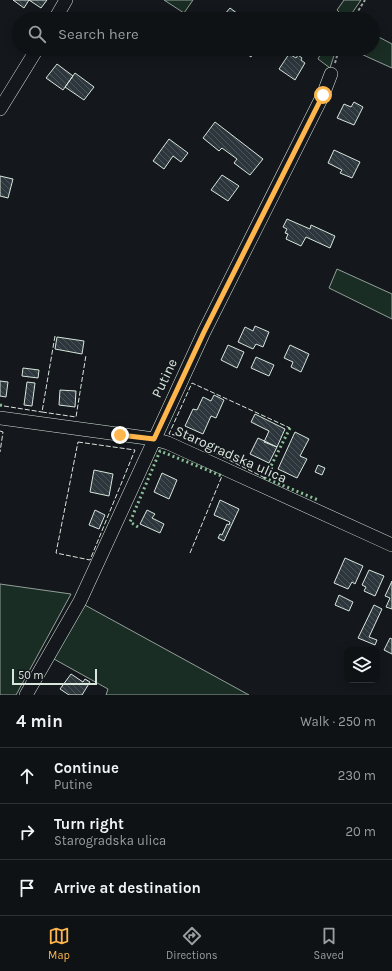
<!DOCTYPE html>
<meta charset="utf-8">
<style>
body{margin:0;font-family:Karla,sans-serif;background:#1d2022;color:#f1f3f6}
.controls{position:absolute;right:12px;bottom:12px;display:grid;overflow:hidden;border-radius:8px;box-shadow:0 2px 10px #0003}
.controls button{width:36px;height:36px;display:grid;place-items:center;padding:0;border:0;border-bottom:1px solid #2f3234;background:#0f1215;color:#f1f3f6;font:20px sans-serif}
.scale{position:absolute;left:12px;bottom:10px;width:85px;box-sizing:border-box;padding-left:4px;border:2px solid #d8e6dc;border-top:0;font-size:11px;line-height:14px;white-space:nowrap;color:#d8e6dc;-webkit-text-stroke:3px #14181c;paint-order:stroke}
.stop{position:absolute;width:12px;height:12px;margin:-9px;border:3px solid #ffb74d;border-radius:50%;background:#fff}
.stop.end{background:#ffb74d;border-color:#fff;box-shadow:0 1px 4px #0008}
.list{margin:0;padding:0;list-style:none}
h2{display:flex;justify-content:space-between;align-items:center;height:52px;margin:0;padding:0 16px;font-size:17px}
h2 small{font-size:13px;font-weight:400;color:#9b9ea0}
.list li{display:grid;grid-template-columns:26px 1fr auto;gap:12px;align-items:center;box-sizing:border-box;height:56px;padding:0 16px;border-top:1px solid #2f3234}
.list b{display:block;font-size:15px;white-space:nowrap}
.list p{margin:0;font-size:13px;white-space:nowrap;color:#9b9ea0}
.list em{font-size:13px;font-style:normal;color:#9b9ea0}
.icon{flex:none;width:22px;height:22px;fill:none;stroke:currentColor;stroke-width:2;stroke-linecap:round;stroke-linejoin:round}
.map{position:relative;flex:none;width:392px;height:695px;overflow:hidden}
.search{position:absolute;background:#0f1215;box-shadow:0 2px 10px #0003;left:12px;right:12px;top:12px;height:44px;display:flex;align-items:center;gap:10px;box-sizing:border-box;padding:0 14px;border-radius:22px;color:#9b9ea0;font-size:15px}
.sheet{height:220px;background:#0f1215}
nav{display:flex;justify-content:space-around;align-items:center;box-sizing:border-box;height:56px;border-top:1px solid #2f3234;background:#0f1215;font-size:11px;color:#9b9ea0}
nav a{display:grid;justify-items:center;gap:2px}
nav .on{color:#ffb74d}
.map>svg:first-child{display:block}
.green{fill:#1a2d24;stroke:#939e99}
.building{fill:url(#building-back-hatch);stroke:#d8e6dc}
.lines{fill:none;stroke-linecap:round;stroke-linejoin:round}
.minor-casing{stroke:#d8e6dc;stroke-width:14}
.path{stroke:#9da8a2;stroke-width:2;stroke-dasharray:3 2;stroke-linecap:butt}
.minor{stroke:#14181c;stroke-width:13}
.hedge{stroke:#8ac095;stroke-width:3;stroke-dasharray:2 3;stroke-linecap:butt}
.fence{stroke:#d8e6dc;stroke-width:1;stroke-dasharray:5 2;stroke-linecap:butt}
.route{stroke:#ffb74d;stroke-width:5}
.labels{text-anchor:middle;stroke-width:3;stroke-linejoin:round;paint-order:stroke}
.street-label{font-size:14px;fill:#d8e6dc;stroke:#14181c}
</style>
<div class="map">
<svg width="392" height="695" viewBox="0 0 392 695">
<defs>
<pattern id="building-back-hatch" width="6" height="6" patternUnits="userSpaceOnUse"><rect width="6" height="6" fill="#2c363c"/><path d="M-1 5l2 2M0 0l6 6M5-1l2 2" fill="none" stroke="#4a5358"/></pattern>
</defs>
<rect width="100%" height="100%" fill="#14181c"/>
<!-- green -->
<path class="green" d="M164,0H193L184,13Z
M344,0H361L348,19H338L341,14L337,10Z
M373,34L392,44V68L350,49H373Z
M323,49H336L330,68L318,59Z
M337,269L392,294V319L329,288Z
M0,584L71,594L16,695H0Z
M83,604L249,695H106L108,689L54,659Z"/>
<!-- building -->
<path class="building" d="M13,0H29L24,8Z
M29,0H47L41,8Z
M230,8L245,19H228L224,15Z
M240,49H256L251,57Z
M289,54L296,58L298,55L302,58L301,60L305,63L295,80L279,69Z
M57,64L73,76L63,90L46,78Z
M75,73L94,87L84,100L65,87Z
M354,102L363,107L354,125L337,118L344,104L351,107Z
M215,122L263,159L250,175L234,163L237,159L222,148L219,151L203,138Z
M169,139L188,153L181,162L173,156L164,169L153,161Z
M334,150L360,162L352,178L340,173L342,170L328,163Z
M222,175L239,186L228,201L211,190Z
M0,176L13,179L8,198L0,196Z
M287,219L310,229L311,225L335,236L330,248L306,237L301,246L286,239L288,234L285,233L287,229L283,227Z
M255,326L269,332L263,347L256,344L253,349L238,342L245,327L253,331Z
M57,337L84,341L82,354L55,349Z
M228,345L244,352L237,368L221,360Z
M290,345L309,354L301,372L291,367L293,362L284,358Z
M256,357L274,365L269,376L251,368Z
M23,368L39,370L38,378L22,376Z
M0,381L8,382L6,397L0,396Z
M27,382L35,383L32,406L24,405Z
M60,390L76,391L75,407L59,405Z
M214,395L224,400L216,418L211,416L203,434L185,426L193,409L197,410L203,397L211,401Z
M255,414L285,429L277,447L264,442L269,431L251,422Z
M295,432L309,439L300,456L307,459L297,478L278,469Z
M258,438L277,447L269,463L250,454Z
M318,465L325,468L322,475L315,472Z
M94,470L113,474L109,496L90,492Z
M162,473L177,480L169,499L154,492Z
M220,500L239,509L224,541L218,538L220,534L222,535L227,524L229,525L230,522L214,515Z
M95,510L105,515L99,529L89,525Z
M147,510L155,514L152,518L164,524L160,533L140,524Z
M345,558L363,566L355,584L352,582L348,589L334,583Z
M369,570L384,576L375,596L364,591L366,587L362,585Z
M392,581V609L386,607L390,598L385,596Z
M339,595L353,602L349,611L335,605Z
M374,605L382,609L369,637L377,640L375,645L358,638Z
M390,638L392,639V654L384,650Z
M71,674L83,682L85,679L90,682L82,695H69L60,689Z"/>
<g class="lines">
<defs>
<path id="minor" d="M55,19L66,0
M0,109L37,49
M0,418L154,439L168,443L392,545
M26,695L80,601L204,332L323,95L331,74"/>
</defs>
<!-- minor casing -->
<use href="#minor" class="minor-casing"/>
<!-- path -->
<path class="path" d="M353,19L365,0
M335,63L339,49"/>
<!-- minor -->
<use href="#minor" class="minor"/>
<!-- hedge -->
<path class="hedge" d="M0,405L4,406
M290,428L265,478L318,500
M138,527L130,522L160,451L222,476"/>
<!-- fence -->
<path class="fence" d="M55,336L42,412L76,417L86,355
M4,406L42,412
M0,431L3,432L0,452
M78,442L135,450L90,560L56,553Z
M265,478L181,436L169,434L192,383L290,428
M190,553L222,476"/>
</g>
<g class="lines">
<!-- route -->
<path class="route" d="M120,435L154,439L204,332L323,95"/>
</g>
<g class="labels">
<!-- street labels -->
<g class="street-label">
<text transform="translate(164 378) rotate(-65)" y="5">Putine</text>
<text transform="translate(231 454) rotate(24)" y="5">Starogradska ulica</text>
</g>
</g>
</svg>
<div class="controls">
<button><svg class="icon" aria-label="layers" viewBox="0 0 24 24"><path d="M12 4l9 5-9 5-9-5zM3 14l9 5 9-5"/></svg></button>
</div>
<div class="scale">50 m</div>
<div class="stop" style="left:323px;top:95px"></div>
<div class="stop end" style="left:120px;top:435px"></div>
<div class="search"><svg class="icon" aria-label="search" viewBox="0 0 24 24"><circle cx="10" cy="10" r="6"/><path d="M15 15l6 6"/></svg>Search here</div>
</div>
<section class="sheet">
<h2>4 min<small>Walk · 250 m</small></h2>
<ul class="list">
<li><svg class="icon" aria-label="ahead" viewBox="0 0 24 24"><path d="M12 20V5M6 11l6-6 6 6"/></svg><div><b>Continue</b><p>Putine</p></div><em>230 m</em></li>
<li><svg class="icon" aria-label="right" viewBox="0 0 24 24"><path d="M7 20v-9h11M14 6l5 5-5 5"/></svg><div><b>Turn right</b><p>Starogradska ulica</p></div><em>20 m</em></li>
<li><svg class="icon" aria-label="arrive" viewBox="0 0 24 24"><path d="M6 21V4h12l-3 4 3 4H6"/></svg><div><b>Arrive at destination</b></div></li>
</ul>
</section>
<nav>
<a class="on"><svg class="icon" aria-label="map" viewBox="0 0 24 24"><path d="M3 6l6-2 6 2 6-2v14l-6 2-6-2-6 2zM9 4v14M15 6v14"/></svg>Map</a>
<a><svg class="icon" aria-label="directions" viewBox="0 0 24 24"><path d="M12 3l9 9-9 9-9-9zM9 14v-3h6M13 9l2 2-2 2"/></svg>Directions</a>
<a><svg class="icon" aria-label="saved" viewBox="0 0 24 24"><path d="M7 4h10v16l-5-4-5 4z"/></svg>Saved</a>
</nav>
